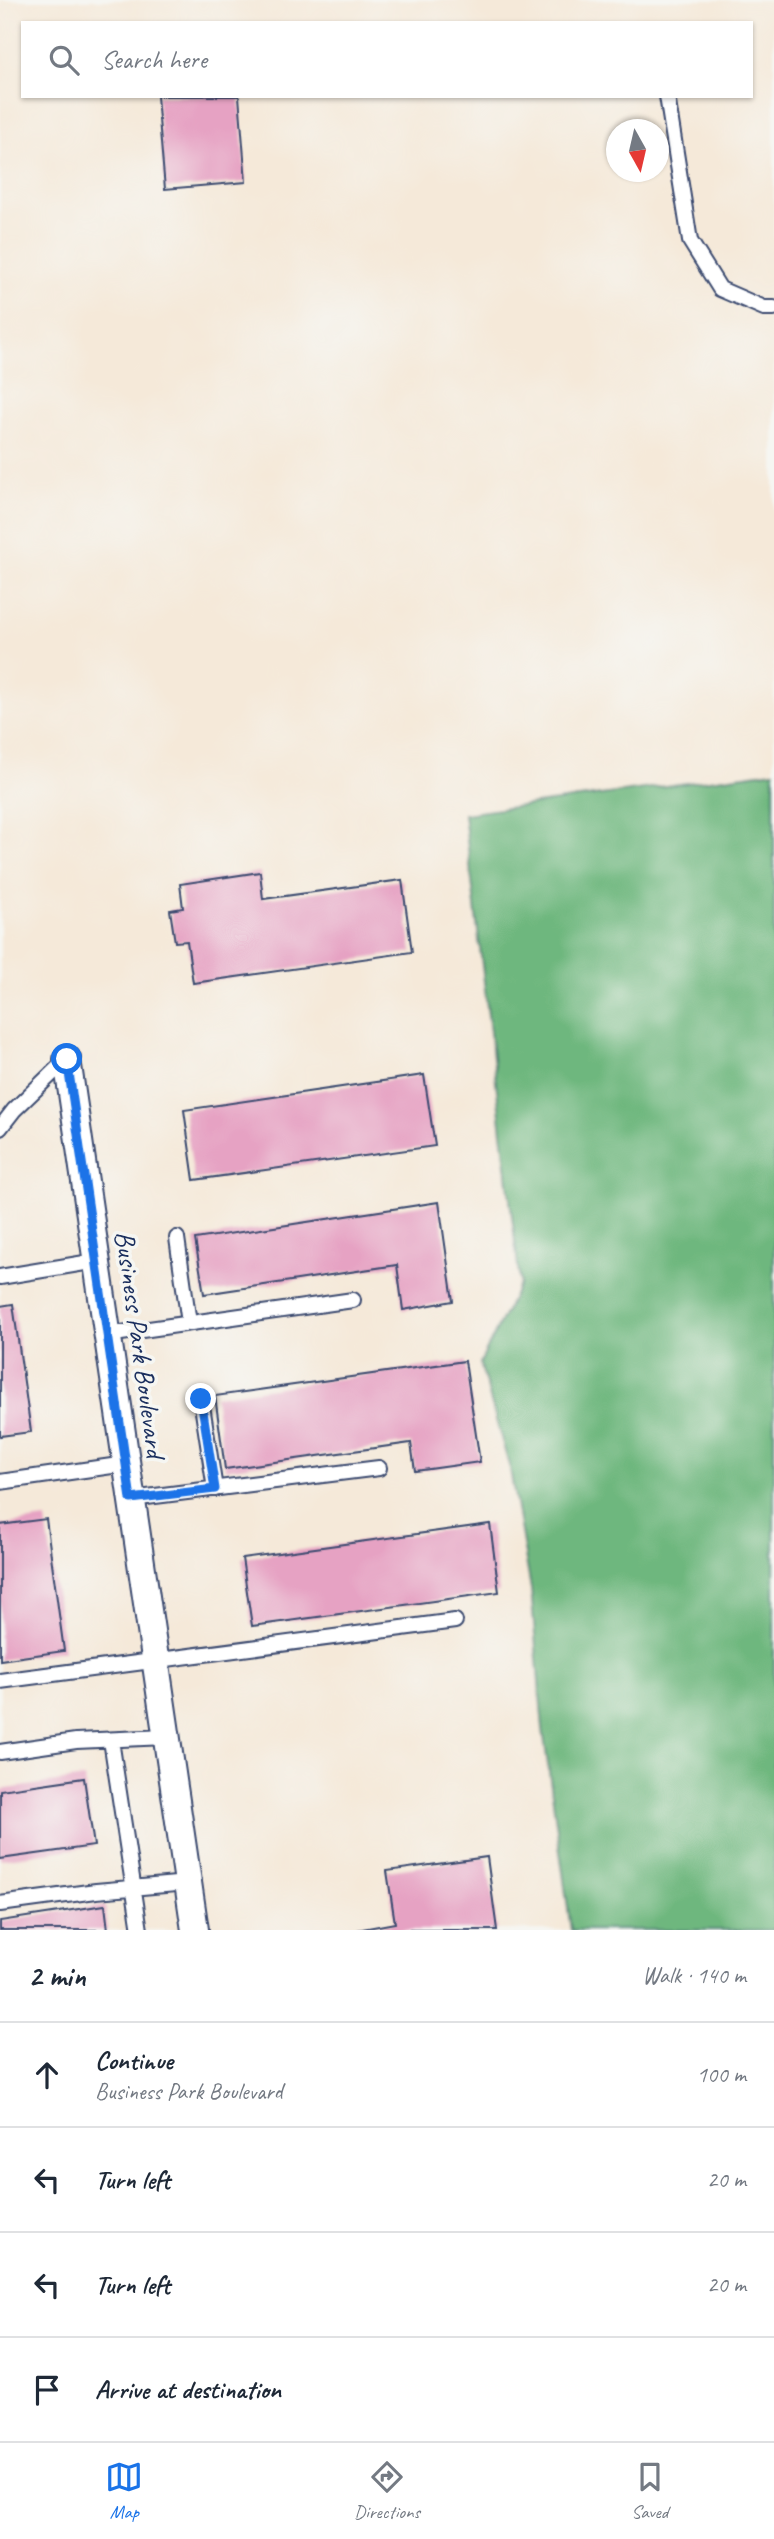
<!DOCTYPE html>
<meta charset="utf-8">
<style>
body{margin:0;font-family:Caveat,sans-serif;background:#f2f2f3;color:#1f2937}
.compass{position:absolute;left:606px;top:119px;width:63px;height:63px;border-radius:50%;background:#fff;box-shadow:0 2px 5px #0004;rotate:172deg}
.stop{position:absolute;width:21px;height:21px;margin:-16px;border:5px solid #1a73e8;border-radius:50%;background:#fff}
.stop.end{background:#1a73e8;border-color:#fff;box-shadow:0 2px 7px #0008}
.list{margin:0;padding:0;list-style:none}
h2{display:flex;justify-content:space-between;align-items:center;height:91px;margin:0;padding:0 28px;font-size:30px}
h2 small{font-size:23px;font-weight:400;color:#747a83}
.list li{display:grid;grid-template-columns:46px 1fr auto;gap:21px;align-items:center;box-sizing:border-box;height:105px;padding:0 28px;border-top:2px solid #e0e1e3}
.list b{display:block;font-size:26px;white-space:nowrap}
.list p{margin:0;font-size:23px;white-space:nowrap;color:#747a83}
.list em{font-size:23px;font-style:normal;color:#747a83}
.icon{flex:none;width:38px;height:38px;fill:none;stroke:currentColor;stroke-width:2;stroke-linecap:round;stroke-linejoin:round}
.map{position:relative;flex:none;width:774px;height:1930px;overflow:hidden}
.search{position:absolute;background:#fff;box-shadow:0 2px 5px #0004;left:21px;right:21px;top:21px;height:77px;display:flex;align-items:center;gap:18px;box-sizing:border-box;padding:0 24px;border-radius:0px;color:#747a83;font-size:26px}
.sheet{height:511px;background:#fff}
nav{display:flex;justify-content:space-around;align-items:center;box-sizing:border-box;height:98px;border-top:2px solid #e0e1e3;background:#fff;font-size:19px;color:#747a83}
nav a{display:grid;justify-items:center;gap:4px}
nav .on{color:#1a73e8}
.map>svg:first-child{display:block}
.forest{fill:#6eb77e;stroke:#44736e;stroke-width:2}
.building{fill:#e6a2c3}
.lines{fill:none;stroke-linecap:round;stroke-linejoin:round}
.lane-casing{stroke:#3c4b70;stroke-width:18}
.street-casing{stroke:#3c4b70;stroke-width:30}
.lane{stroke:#fff;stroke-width:14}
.street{stroke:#fff;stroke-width:26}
.route{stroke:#1a73e8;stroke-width:9}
.labels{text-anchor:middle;stroke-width:7;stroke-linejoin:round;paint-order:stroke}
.street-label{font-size:28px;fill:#1b2f5e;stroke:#f6f6f2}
</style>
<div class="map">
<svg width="774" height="1930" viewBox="0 0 774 1930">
<rect width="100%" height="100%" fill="#f6f6f2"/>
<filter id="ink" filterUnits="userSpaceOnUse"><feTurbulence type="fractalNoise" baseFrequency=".0143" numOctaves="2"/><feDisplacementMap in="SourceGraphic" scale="14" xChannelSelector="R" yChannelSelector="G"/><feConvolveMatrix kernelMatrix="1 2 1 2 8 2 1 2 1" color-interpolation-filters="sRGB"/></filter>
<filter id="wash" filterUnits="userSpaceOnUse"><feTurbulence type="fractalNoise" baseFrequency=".00686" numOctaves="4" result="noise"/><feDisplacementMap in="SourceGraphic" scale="28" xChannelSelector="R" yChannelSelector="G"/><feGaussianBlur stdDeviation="1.57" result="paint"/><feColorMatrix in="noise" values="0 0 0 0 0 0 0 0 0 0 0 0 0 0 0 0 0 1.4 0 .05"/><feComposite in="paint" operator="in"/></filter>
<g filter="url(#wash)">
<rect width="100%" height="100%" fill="#f5e9d9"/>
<!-- forest -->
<path class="forest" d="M774,771V1930H571L543,1729L531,1589L510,1469L480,1363L520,1283L464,814Z"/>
<g id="blocks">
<!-- building -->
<path class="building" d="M157,96H239L246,182L165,189Z
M260,872L263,899L402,880L412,952L193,983L187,941L175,942L170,910L183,908L180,884Z
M424,1075L435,1146L194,1180L184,1110Z
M439,1202L453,1301L403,1310L397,1265L204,1294L195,1239Z
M13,1304L31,1432L0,1436V1306Z
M465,1361L480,1462L415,1471L411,1443L225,1469L215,1396Z
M46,1519L64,1651L0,1660V1525Z
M490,1524L499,1592L252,1626L242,1558Z
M84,1778L94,1846L0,1859V1790Z
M487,1857L497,1930H357L395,1923L387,1871Z
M105,1905L108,1930H0V1921Z"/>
</g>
</g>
<g filter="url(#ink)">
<use href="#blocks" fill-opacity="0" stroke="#3c4b70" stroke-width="2"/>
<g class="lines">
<defs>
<path id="lane" d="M667,96L690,241L720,289L764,308H774
M0,1128L14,1110L67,1059
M177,1238L189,1323
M0,1277L97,1261
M107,1335L353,1300
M201,1399L215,1489
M0,1482L126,1464
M131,1499L379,1468
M0,1681L455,1621
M111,1740L140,1930
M0,1752L76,1741L166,1737
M0,1904L96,1891L188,1883"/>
<path id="street" d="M67,1059L195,1930"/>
</defs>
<!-- lane casing -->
<use href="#lane" class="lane-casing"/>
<!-- street casing -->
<use href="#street" class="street-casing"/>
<!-- lane -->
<use href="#lane" class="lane"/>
<!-- street -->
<use href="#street" class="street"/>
</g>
</g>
<g class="lines" filter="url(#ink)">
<!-- route -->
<path class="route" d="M67,1059L131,1499L215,1489L201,1399"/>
</g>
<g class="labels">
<!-- street labels -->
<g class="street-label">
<text transform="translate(141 1344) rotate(82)" y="10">Business Park Boulevard</text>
</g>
</g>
</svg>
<svg class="compass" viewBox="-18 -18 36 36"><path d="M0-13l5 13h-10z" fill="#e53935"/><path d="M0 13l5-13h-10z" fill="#747a83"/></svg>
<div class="stop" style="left:67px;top:1059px"></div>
<div class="stop end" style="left:201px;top:1399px"></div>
<div class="search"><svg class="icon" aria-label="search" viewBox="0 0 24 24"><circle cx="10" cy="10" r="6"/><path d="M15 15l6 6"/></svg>Search here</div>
</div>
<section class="sheet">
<h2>2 min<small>Walk · 140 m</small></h2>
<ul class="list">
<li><svg class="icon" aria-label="ahead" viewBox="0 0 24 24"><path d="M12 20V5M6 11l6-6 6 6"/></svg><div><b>Continue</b><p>Business Park Boulevard</p></div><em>100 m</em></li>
<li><svg class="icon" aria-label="left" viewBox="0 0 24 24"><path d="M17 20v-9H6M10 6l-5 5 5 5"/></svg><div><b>Turn left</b></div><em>20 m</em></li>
<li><svg class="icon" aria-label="left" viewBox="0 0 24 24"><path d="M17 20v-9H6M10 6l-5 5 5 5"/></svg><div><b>Turn left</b></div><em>20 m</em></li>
<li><svg class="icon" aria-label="arrive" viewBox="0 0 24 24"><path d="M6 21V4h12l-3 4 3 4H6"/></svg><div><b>Arrive at destination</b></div></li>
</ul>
</section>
<nav>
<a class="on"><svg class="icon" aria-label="map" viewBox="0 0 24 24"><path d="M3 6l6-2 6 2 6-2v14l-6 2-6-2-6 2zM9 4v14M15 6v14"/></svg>Map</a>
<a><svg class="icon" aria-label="directions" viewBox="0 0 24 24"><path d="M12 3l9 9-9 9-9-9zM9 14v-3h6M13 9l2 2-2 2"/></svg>Directions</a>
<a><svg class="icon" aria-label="saved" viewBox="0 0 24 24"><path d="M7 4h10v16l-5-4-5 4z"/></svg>Saved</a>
</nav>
